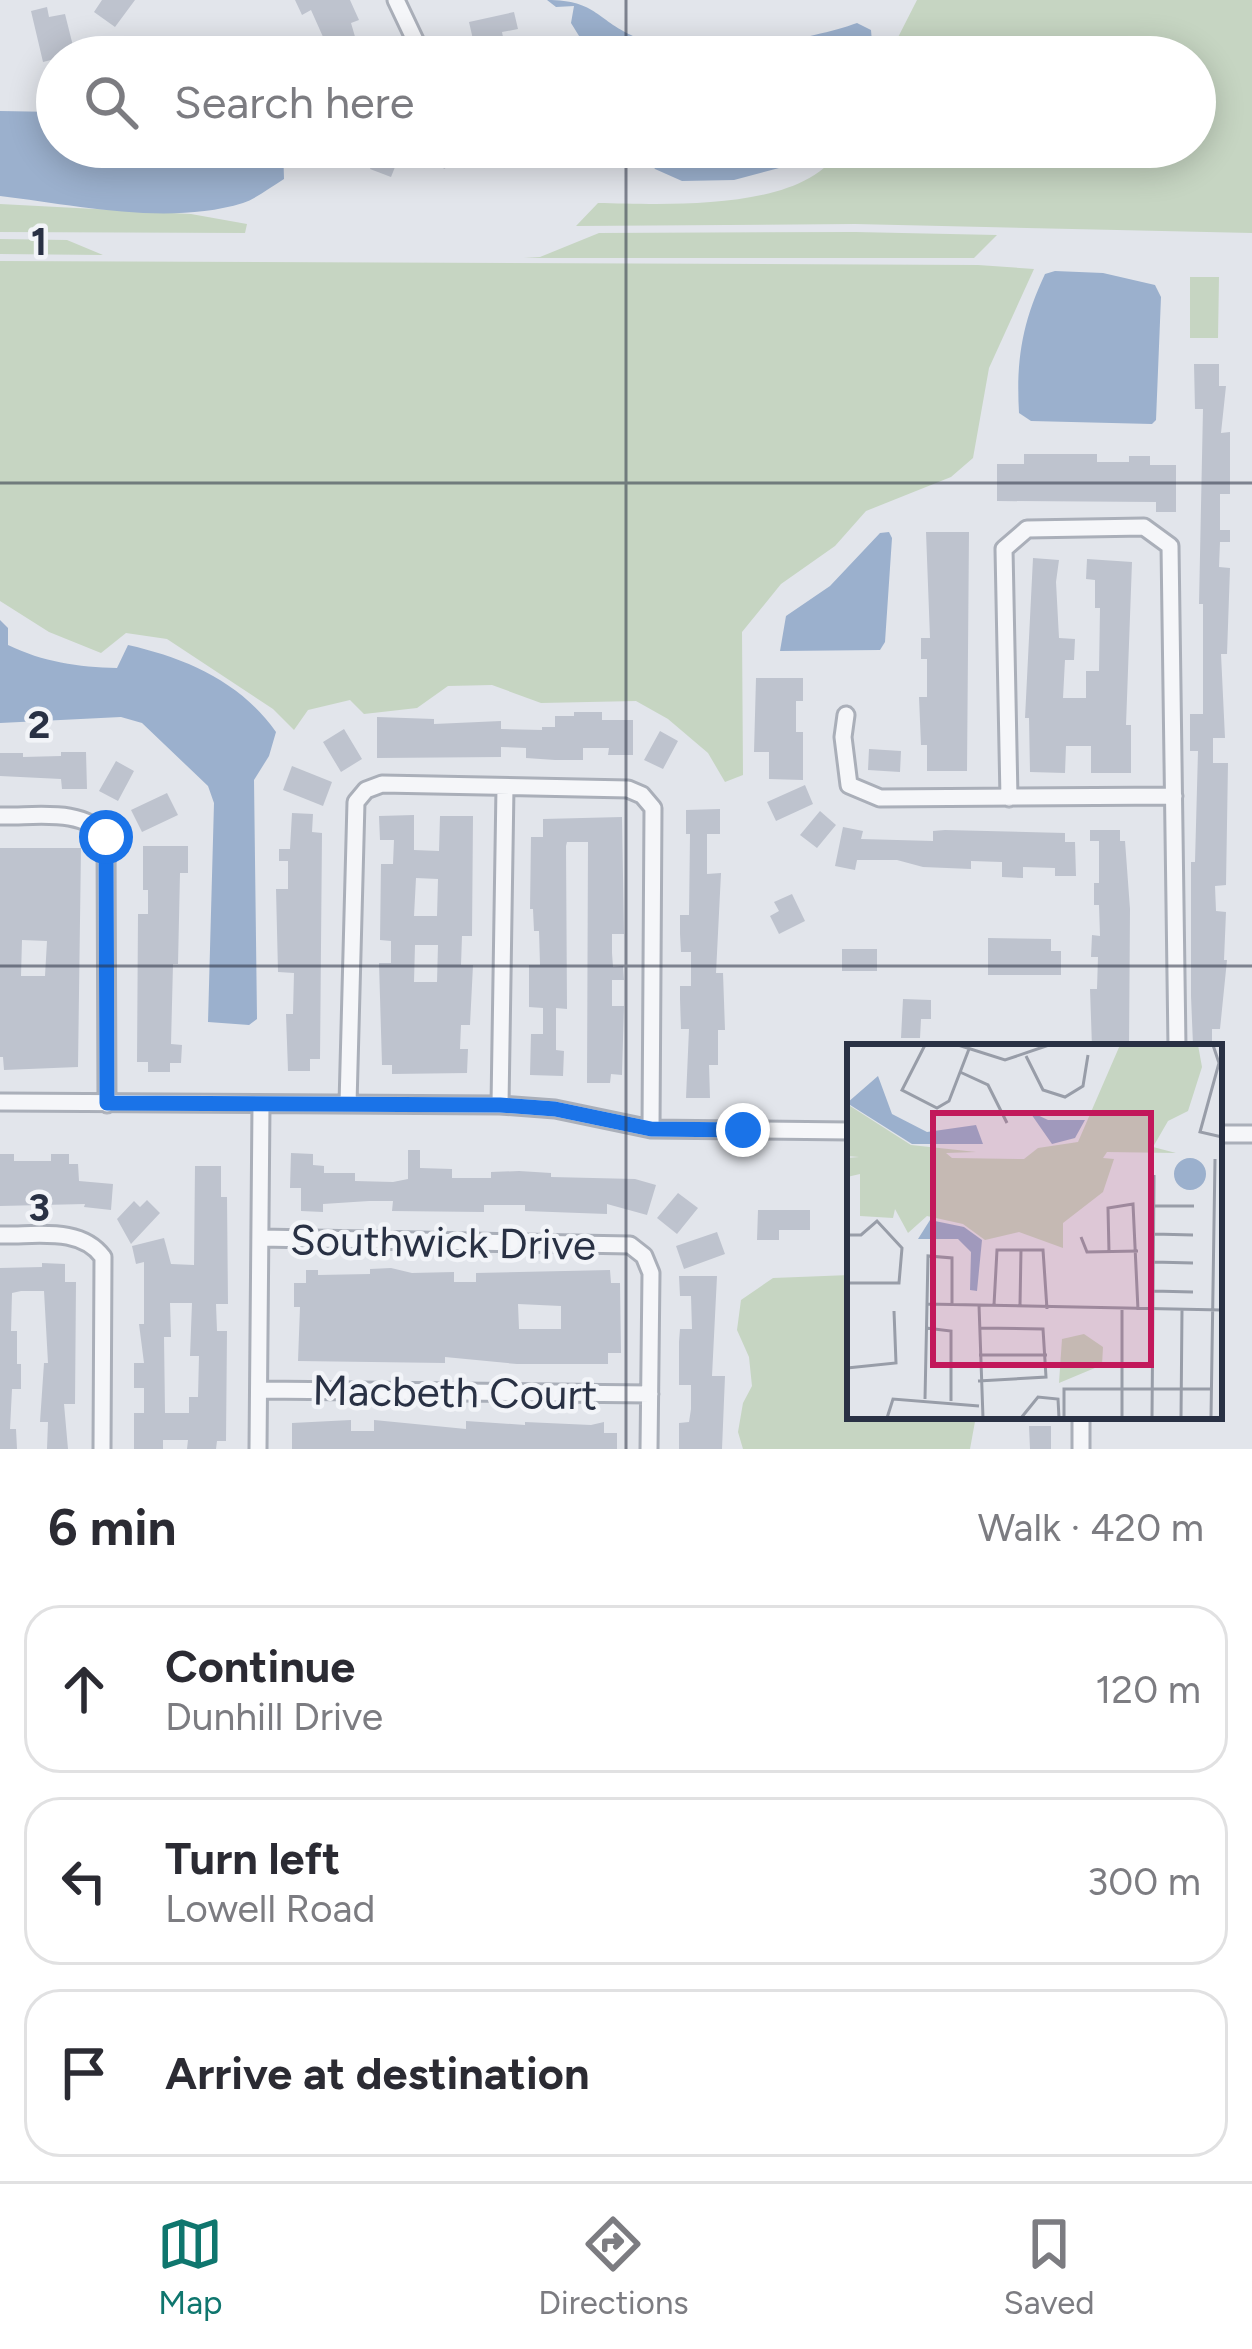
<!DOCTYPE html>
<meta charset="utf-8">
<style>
body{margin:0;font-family:Figtree,sans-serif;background:#f7f7f7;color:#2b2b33}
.stop{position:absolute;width:36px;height:36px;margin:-27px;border:9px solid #1a73e8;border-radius:50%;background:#fff}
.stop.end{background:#1a73e8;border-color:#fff;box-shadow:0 3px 12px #0008}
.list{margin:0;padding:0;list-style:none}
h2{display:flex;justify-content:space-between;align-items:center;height:156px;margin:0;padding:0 48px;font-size:51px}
h2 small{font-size:39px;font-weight:400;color:#7c7c81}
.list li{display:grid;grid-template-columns:78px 1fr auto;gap:36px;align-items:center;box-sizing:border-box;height:168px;margin:0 24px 24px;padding:0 24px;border:3px solid #e1e1e2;border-radius:36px}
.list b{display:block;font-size:45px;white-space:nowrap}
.list p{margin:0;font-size:39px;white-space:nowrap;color:#7c7c81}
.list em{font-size:39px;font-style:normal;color:#7c7c81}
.icon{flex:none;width:66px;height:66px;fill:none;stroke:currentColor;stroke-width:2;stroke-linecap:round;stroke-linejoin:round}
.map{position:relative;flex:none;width:1252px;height:1449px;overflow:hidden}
.search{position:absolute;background:#fff;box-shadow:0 6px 30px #0003;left:36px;right:36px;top:36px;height:132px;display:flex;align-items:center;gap:30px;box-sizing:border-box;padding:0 42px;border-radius:66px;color:#7c7c81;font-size:45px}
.sheet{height:732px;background:#fff}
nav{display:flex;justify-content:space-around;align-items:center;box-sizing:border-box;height:168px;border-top:3px solid #e1e1e2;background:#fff;font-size:33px;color:#7c7c81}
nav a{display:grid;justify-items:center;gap:6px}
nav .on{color:#0f766e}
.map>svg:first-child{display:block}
.green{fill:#c6d5c2}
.water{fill:#9bb0cd}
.building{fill:#bec3ce;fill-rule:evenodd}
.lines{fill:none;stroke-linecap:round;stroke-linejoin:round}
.minor-casing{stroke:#aaafb9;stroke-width:21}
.minor{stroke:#f5f6f9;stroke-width:15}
.route{stroke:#1a73e8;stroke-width:15}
.grid{fill:none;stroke:#293144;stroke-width:3;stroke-opacity:0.55}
.labels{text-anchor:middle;stroke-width:9;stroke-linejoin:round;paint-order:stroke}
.street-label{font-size:42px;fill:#293144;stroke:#f2f4f8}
.inset-road{fill:none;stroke:#989da8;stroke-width:3}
.view{fill:#c2185b;fill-opacity:0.15;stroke:#c2185b;stroke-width:6}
.inset-edge{fill:none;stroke:#293144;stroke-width:6}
.grid-label{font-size:39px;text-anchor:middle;font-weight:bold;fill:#293144;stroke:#f2f4f8;stroke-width:9;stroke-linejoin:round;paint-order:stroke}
</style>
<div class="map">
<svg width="1252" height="1449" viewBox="0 0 1252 1449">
<rect width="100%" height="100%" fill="#e2e5eb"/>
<!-- green -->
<path class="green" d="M917,0H1252V233L855,224L576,226L598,203C664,204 807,213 841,147H1195V57H888Z
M0,204L191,214L247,224L245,233L0,232Z
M855,232L997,235L974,258H524L540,257L599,233Z
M0,239L67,240L103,255L0,254Z
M0,261L978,265L1034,269L989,368L973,458L951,477L866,511L835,546L781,584L742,632L743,775L725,782L708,753L668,719L636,701L541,703L492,685L448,686L417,708L364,714L350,700L308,710L294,730L273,709L167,639L126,633L101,653L49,632L0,601Z
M1190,277H1219L1218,338H1190Z
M850,1275V1416H976L970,1449H743L738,1432L743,1403L752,1386L749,1357L737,1330L741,1300L773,1278Z"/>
<!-- water -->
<path class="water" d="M547,0C598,0 596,21 638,38C691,60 804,42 857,23L871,30L872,42L865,57H592L571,23L574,6L556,7Z
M0,111L57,112V147H283L284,179C271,187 257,198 243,203C168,226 76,205 0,196Z
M640,147H808L779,168L734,180L682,181L655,169Z
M1055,271L1103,273L1155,285L1161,297L1156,420L1152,424L1031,421L1019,413C1016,360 1022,323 1045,274Z
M889,532L892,538L885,642L880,650L780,651L786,616L830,586L880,533Z
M0,620L8,628V645C43,662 78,667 117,668L128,645C186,658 241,682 276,732L269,756L254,780L257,1019L249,1025L208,1022L214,803L208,786L142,723L121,717L0,723Z"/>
<!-- building -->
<path class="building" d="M102,0H135L115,27L94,12Z
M295,0H350L359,20L351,23L361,57H332L311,10L302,15Z
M47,7L49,17L65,14L75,54L43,62L31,11Z
M514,12L518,29L502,32L507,57H477L469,22Z
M394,147L392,154L399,157L391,177L370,169L374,158L348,148Z
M430,147H480L444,169Z
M1194,364H1219V386H1226L1221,433L1230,432V494H1220V530H1230V542H1220L1219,567L1230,568L1227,654H1221L1225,738H1213V763H1228L1226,885L1215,886L1216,911L1226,912L1224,960H1227L1220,1029H1212V1045H1193L1191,996V862H1195L1198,751H1190V714H1203V604H1199L1203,409H1195Z
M1024,454H1097V462H1129V456H1150V465H1176V512H1156V502L997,501V464H1024Z
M926,532H969L967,771H927V745H921L919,697H927V659H921V638H930Z
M1033,558L1059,560L1056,582L1059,638L1075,639L1074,660H1065L1063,698H1086V671H1099L1100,608H1095V580L1086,579L1087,559L1132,562L1126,725H1131V773H1091V746H1066L1065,773L1030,772L1029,718H1025Z
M756,678H803V701H796V732H803V780L769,779V752H754Z
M574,712H602V720H633V755H608L609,748H583V760H555L526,758V748L501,747V757L377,758V717L434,719V724L501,721V729L542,730V727H555V716H574Z
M344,729L362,759L341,772L323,742Z
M660,731L678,741L663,769L644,760Z
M869,749L901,751L900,772L868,770Z
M61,752H86L87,789H62L61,779L0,776V753H23V757L61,756Z
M116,761L134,771L118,801L99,791Z
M292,766L332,782L323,806L283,790Z
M805,785L813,804L776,821L767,802Z
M167,793L178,815L142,832L131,810Z
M720,809V834H707V874L721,873L716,973H723L725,1030H718V1065H709L710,1098H686L689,1029H681L680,999V986H691V952H681L680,934V915H689L690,834H686V810Z
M820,811L836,825L817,848L800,835Z
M292,813L313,814L312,832L322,833L320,1059H310V1071H288L286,1014H293L294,973L278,972L276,889H288V861H279V849H290Z
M414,815V850L439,851L440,816H473L472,936H462L461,965H473L470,1025H461L460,1049H468L467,1073L392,1074V1065H382L379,963H391V941L380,940L381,864H393L394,840H380L379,816ZM416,878L438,879L437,916H414ZM415,945H438L437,982H414Z
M622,817L624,934H612V953L613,967L623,966L624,980H612V1006H624L622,1075L611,1074L610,1083H587L588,842H567L566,846L567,1009L556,1008V1050L564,1051L563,1076L530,1075L531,1034H543V1008L529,1007V965H540L539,931H534L533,909H530L531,837H543V819Z
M843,827L863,831L861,839L933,841V831L945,830L1065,833V842H1075L1076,876H1055V868L1023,867V878L1002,877V862L971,861V869L923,867L897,860H857L855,870L835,866Z
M1090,830H1120V841H1125L1130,909L1129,1047H1092L1090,989H1097L1098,957H1091L1092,935L1100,936L1099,905H1094V883H1099V841H1090Z
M143,846H188V873H180L178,964H173L171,1044L182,1045L181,1063H170V1072H148V1062H137L138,914H148V890H143Z
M0,848H81L78,1067L4,1070L3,1057H0ZM22,940L47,941L45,976H21Z
M792,894L805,921L779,934L770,916L779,911L774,902Z
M988,938L1051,939V951H1061V975H988Z
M842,949H877V971H842Z
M903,999L931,1000V1019H921L920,1038H901Z
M408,1150H420V1168L452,1169V1178H491V1172L519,1171L551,1173V1177L635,1179L656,1185L647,1215L607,1204V1214L525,1211V1205H484V1212L392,1211L393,1201H369L323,1204V1212L301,1211V1188H290L291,1153L313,1154V1165L324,1166V1173H355V1181L393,1182L408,1179Z
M0,1154H14V1161H51V1154H69V1164H78L79,1181L113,1184L111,1210L84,1207L85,1204L0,1206Z
M195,1166H221V1197H227L228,1304H216L217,1331H227L226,1441H217L216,1449H187L188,1440H163V1449H134V1413H144V1388H134V1363H144L139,1324H144V1262L136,1264L132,1246L164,1238L171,1264L194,1265ZM170,1303H192L190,1356H199L198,1397H189V1413H165L164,1337H171Z
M678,1193L698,1208L677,1234L657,1218Z
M147,1200L160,1213L131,1244L117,1219L134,1201L140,1207Z
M758,1210H810V1230H779V1240H757Z
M717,1232L725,1254L684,1269L676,1246Z
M42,1263L65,1264V1282H76L75,1404H64L68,1449H47L48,1422H40L44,1363H48L44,1291H21L12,1293L11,1331H17V1364H21V1389H12L10,1429H16L17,1449H0V1268L42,1267Z
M391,1268L412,1273L454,1272V1282H476V1273L610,1270L611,1283H620L621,1353H608V1364H517L445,1357V1363L298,1361L300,1307H294V1283H306V1270H318V1275L370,1274V1269ZM518,1304L561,1306V1329H519Z
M679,1276H717L712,1376H725L722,1449H679V1423L689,1422L691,1409V1385H679V1342L680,1329H692L691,1296H680Z
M351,1420V1431H374V1420L466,1429V1421L525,1425V1422L591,1425L604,1422V1433H617V1449H292V1423Z
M1029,1426H1051V1449H1030Z"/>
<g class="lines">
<defs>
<path id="minor" d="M396,0L423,57
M846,715L843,737L849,785L880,798L1174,796
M1009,798L1004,549L1027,529L1144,527L1170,546L1177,1047
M0,816C35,817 83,807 106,837L107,1104
M0,1102L500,1105L555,1109L651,1129L850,1131
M348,1104L356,802L366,790L382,784L628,789L642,795L653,808L651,1129
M500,1105L505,787
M1219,1134H1252
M0,1235C36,1236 80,1226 103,1257L102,1449
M261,1238L630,1245L644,1256L651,1273L649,1449
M260,1390L650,1394
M258,1449L261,1105
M1081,1449V1416"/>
</defs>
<!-- minor casing -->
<use href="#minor" class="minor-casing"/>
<!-- minor -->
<use href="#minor" class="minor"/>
</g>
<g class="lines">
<!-- route -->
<path class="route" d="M106,837L107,1103L500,1105L555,1109L651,1129L743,1130"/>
</g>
<!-- grid -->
<path class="grid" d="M626,0V57M626,147V1449M0,483H1252M0,966H1252"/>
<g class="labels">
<!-- street labels -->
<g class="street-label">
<text transform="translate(443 1242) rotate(1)" y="15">Southwick Drive</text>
<text transform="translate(455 1392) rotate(1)" y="15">Macbeth Court</text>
</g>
</g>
<!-- overview -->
<g transform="translate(847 1044)">
<rect width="375" height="375" fill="#e2e5eb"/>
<path d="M273,1H351L355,23L341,67L321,77L306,103L329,109L260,108L256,114L267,115L256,148L216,179V204L172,188L138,196L116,180L80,172L61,189L48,165L46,174L13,172V130L0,133V114L12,113L0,112V60L64,101L129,108L99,109L105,114L177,115L191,104L231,98ZM237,290L256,303L255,321L212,339L215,295Z" fill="#c6d5c2"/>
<path d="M31,32L45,70L80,88L129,81L136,100H65L0,59ZM182,67L201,76H238L228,94L205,100ZM327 130a16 16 0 1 1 32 0a16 16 0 1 1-32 0ZM83,176L117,183L135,196L130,247L123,246L124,208L111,195H71Z" fill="#9bb0cd"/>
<path class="inset-road" d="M78,1L55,46L90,64L102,57L122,5M111,1L158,16L202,1M366,1L372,19L353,88L375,93M179,12L196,46L218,53L236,42L241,11M113,28L141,41L160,79M307,162H347M307,190L346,191M0,191H14L30,177L55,204L52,239H0M234,193L240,208L291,207M262,208L261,164L286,160L291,266M306,218L346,219M306,247L346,248M79,260L375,266M132,261L136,374M147,261L150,206H196L200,265M173,261L174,206M79,284L104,287V357M132,311H200M0,324L49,319L47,267M131,337L199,333L196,285L132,284M78,355L81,212L105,214V261M40,374L46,355L132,362M174,374L191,353L211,355L212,374M217,374V345H364M275,374V266M305,374L307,131M334,374L335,266M364,374L368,115"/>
<path class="view" d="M86,69H304V321H86Z"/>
<rect width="375" height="375" class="inset-edge"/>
</g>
<g class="grid-label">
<text x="39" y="255">1</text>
<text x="39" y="738">2</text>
<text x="39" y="1221">3</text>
</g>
</svg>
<div class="stop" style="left:106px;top:837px"></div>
<div class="stop end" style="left:743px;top:1130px"></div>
<div class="search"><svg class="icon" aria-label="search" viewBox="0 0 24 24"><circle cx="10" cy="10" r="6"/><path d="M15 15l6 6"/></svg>Search here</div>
</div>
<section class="sheet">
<h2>6 min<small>Walk · 420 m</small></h2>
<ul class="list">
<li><svg class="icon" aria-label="ahead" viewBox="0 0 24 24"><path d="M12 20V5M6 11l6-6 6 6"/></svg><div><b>Continue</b><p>Dunhill Drive</p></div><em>120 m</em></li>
<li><svg class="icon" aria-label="left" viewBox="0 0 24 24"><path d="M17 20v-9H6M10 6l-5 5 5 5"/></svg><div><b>Turn left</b><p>Lowell Road</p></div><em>300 m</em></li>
<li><svg class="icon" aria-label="arrive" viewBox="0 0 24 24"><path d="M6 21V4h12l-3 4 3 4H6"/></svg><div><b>Arrive at destination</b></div></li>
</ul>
</section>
<nav>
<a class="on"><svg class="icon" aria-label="map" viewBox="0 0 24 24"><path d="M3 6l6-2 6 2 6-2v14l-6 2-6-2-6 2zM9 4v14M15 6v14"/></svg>Map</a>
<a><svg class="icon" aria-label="directions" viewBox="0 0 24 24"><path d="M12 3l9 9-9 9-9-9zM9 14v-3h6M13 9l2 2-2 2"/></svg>Directions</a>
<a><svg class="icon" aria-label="saved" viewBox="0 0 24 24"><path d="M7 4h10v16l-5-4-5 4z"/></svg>Saved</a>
</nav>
